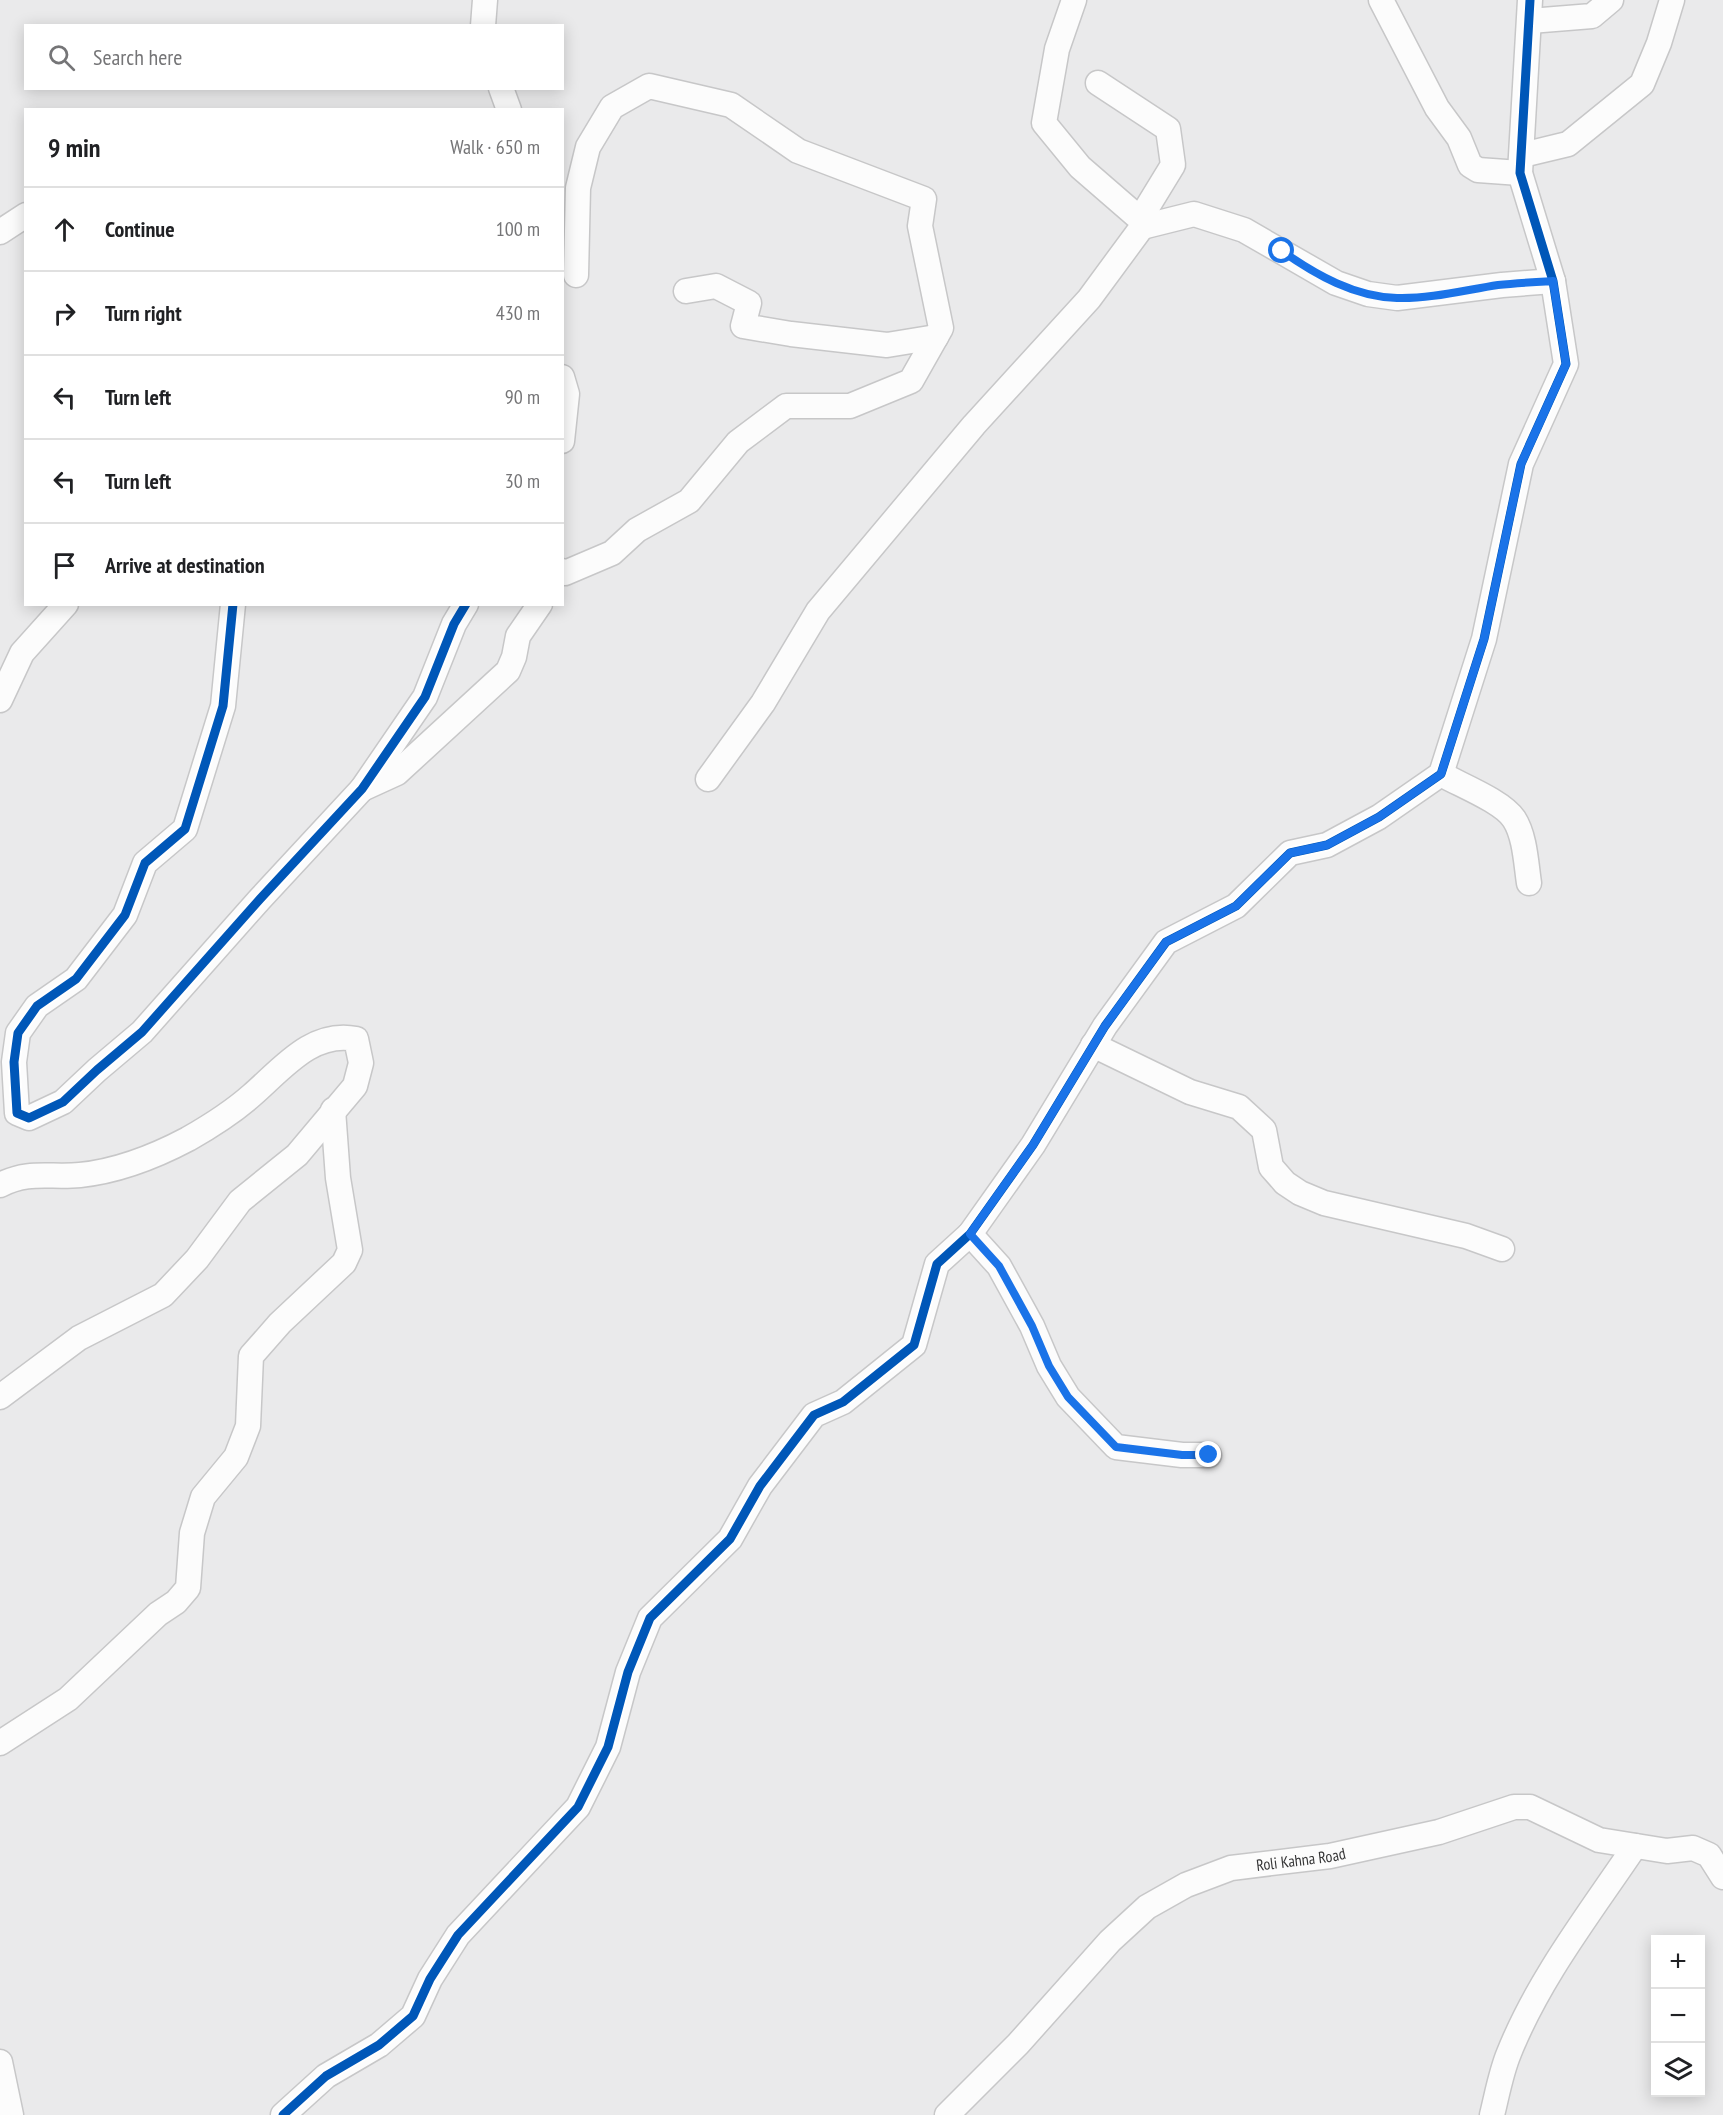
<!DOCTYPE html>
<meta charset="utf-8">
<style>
body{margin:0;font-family:"PT Sans Narrow",sans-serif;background:#f2f2f2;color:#202124}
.controls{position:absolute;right:18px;bottom:18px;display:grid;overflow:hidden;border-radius:0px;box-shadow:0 3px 15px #0003}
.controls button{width:54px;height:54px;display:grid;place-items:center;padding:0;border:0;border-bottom:2px solid #e0e0e0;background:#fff;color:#202124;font:30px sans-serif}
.stop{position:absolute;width:18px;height:18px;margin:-14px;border:4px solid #1a73e8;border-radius:50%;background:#fff}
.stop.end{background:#1a73e8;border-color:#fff;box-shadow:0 2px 6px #0008}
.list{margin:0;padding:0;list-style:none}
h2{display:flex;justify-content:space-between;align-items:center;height:78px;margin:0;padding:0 24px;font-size:26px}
h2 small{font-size:20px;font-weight:400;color:#757577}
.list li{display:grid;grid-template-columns:39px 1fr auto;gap:18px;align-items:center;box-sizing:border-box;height:84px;padding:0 24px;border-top:2px solid #e0e0e0}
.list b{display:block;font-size:22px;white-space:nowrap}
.list em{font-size:20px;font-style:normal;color:#757577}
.icon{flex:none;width:33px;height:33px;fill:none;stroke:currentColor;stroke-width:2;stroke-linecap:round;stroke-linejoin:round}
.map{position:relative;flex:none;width:1723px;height:2115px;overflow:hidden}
.search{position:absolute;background:#fff;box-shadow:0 3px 15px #0003;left:24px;top:24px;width:540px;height:66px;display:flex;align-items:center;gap:15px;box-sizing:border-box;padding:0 21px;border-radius:0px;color:#757577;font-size:22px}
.panel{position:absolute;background:#fff;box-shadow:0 3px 15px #0003;left:24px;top:108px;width:540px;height:498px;border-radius:0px}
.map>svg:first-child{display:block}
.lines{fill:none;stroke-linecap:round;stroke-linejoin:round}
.minor-casing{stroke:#c7c7c8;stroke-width:27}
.minor{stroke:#fcfcfc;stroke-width:24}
.cycleway-casing{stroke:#fff;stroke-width:13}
.cycleway{stroke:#0057b8;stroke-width:9}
.route{stroke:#1a73e8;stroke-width:8}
.labels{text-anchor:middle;stroke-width:4.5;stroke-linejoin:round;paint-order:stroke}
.street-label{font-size:16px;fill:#363637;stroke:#fff}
</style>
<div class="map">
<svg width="1723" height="2115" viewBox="0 0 1723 2115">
<rect width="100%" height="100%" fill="#eaeaeb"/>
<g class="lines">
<defs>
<g id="minor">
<path d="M1381,0L1437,108L1459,138L1470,165L1478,170L1520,173"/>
<path d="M1530,21L1592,16L1611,0"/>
<path d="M483,26L485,0"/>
<path d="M1098,83L1168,129L1173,165L1140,219"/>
<path d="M501,88L509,110"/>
<path d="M1522,155L1568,144L1642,84L1659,43L1672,0"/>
<path d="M1142,227L1194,214L1244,230L1336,283L1368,294L1397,298L1502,285L1553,281"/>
<path d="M0,232L26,215"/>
<path d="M686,291L716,286L749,303L743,326L791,334L887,345L936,337"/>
<path d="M562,377L567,394L562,441"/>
<path d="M562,571L565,573L612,553L637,530L689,501L738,442L786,406H850L911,381L941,328L920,226L924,199L798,151L731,105L649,86L612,107L588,147L578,188L576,275"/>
<path d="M233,604L223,706L185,829L145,863L125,915L76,979L37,1006L18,1033L14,1062L17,1113L29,1118L63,1102L97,1070L142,1032L260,899L362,789L425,697L454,624L466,604"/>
<path d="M0,700L22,653L66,604"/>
<path d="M1441,774C1460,785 1502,801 1514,819C1525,836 1526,863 1529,883"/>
<path d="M708,779L763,703L818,611L974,425L1089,299L1142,227L1140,219L1080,167L1044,123L1057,49L1074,0"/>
<path d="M362,789L397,773L508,671L514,657L518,636L540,604"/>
<path d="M1093,1045L1190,1092L1239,1107L1264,1130L1271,1167L1285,1183L1300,1193L1324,1203L1466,1236L1502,1249"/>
<path d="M0,1185C29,1170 50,1178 80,1175C119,1171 154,1157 188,1139C209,1127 234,1111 252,1095C282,1069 312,1030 356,1039L361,1063L355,1086L297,1155L240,1201L197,1259L163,1295L79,1338L0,1397"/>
<path d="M970,1234L999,1266L1032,1326L1049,1366L1068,1397L1116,1447L1182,1455H1209"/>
<path d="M0,1743L68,1699L158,1614L176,1602L188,1588L192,1533L203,1497L236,1457L248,1426L251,1356L280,1323L344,1263L350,1250L338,1178L333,1110"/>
<path d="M0,2062L11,2115"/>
<path d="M283,2115L326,2076L379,2045L413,2016L430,1979L458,1935L578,1807L608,1747L628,1672L650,1618L730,1539L760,1486L814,1415L843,1402L914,1345L937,1264L970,1234L1033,1145L1105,1026L1166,942L1236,906L1290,853L1327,845L1379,817L1441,774L1484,639L1521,464L1566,364L1553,281L1520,173L1530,0"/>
<path id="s1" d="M947,2115L1018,2044L1110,1941L1147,1907L1186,1885L1231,1868L1330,1856L1439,1832L1514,1807H1530L1599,1840L1667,1851L1693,1848L1709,1855L1723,1877"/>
<path d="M1492,2115C1497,2095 1501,2072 1509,2053C1539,1978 1590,1913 1635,1846"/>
</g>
</defs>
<!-- minor casing -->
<use href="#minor" class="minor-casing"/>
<!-- minor -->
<use href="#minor" class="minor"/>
<defs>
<path id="cycleway" d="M233,604L223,706L185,829L145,863L125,915L76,979L37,1006L18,1033L14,1062L17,1113L29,1118L63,1102L97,1070L142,1032L260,899L362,789L425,697L454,624L466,604
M283,2115L326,2076L379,2045L413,2016L430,1979L458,1935L578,1807L608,1747L628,1672L650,1618L730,1539L760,1486L814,1415L843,1402L914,1345L937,1264L970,1234L1033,1145L1105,1026L1166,942L1236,906L1290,853L1327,845L1379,817L1441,774L1484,639L1521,464L1566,364L1553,281L1520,173L1530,0"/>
</defs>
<!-- cycleway casing -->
<use href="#cycleway" class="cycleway-casing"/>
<!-- cycleway -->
<use href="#cycleway" class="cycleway"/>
</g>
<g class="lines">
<!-- route -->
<path class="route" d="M1209,1455H1182L1116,1447L1068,1397L1049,1366L1032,1326L999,1266L970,1234L1033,1145L1105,1026L1166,942L1236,906L1290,853L1327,845L1379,817L1441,774L1484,639L1521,464L1566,364L1553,281C1535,282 1516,283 1498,285C1465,290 1430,299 1397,298C1355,297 1316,275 1282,251"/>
</g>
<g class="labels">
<!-- street labels -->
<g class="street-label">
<text dy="6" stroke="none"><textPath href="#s1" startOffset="452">Roli Kahna Road</textPath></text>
</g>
</g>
</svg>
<div class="controls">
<button>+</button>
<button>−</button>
<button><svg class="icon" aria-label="layers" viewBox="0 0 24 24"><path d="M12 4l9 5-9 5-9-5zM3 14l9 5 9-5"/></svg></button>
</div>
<div class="stop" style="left:1282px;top:251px"></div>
<div class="stop end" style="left:1209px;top:1455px"></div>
<div class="search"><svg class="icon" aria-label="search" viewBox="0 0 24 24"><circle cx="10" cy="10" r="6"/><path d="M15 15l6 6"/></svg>Search here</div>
<section class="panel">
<h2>9 min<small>Walk · 650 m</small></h2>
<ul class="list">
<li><svg class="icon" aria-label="ahead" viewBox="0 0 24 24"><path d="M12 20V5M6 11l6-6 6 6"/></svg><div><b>Continue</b></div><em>100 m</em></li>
<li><svg class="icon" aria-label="right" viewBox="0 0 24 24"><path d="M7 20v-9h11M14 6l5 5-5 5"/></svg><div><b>Turn right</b></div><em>430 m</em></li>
<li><svg class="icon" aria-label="left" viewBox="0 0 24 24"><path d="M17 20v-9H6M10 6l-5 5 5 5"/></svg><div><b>Turn left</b></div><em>90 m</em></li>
<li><svg class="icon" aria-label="left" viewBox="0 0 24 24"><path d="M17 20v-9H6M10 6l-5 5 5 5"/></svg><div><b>Turn left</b></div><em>30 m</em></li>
<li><svg class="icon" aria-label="arrive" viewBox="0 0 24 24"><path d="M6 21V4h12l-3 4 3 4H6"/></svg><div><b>Arrive at destination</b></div></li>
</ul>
</section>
</div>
